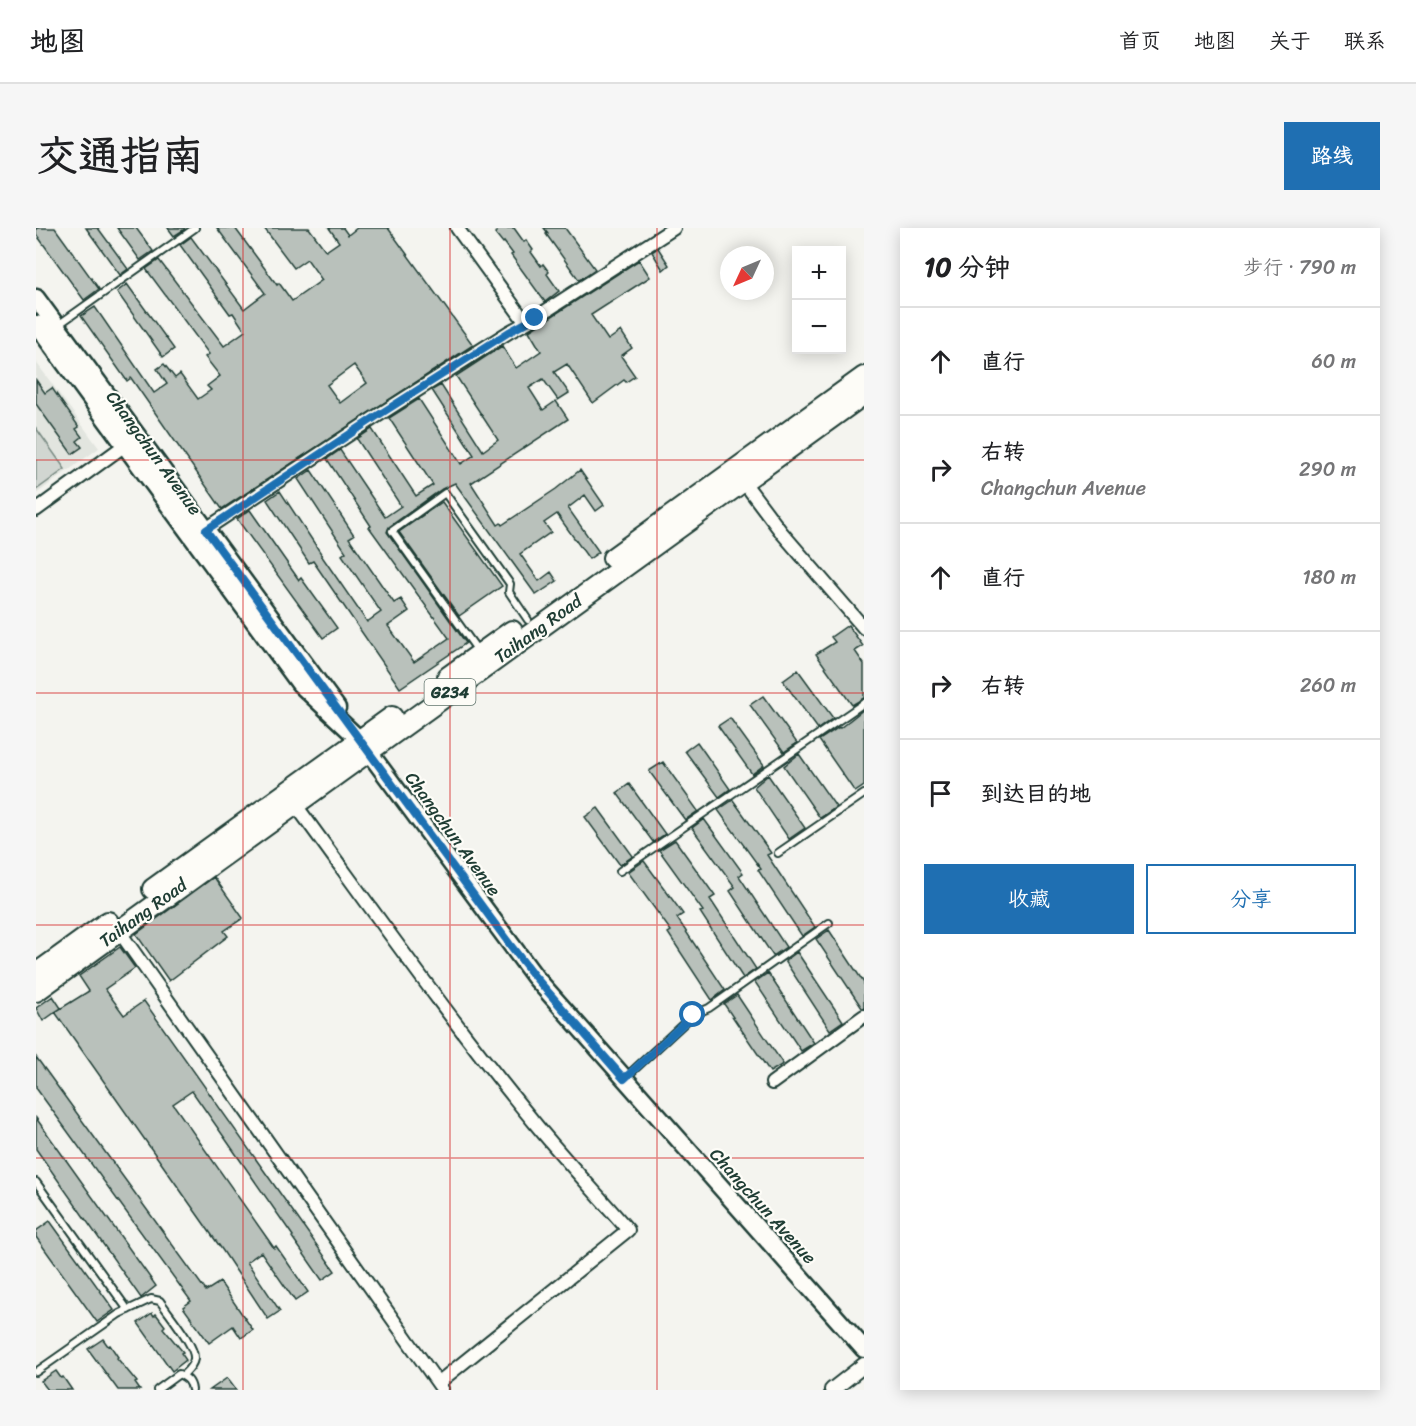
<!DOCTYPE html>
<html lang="zh">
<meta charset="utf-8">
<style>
body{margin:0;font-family:Sriracha,"LXGW WenKai TC",sans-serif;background:#f6f6f6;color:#202124}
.controls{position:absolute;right:18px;top:18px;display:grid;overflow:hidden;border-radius:0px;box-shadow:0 3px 15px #0003}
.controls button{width:54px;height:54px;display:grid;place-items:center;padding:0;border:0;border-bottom:2px solid #e0e0e0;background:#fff;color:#202124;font:30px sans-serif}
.compass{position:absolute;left:684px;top:18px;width:54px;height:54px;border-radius:50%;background:#fff;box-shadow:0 3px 15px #0003;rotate:226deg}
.stop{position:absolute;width:18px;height:18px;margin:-14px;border:4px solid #1f6fb2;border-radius:50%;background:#fff}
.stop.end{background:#1f6fb2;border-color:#fff;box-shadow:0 2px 6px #0008}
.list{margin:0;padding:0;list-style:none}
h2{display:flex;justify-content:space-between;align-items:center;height:78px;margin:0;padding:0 24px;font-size:26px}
h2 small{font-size:20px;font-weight:400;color:#757577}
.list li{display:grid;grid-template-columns:39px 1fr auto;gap:18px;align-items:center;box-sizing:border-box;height:108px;padding:0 24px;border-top:2px solid #e0e0e0}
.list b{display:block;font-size:22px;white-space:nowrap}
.list p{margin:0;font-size:20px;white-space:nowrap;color:#757577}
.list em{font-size:20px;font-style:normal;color:#757577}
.actions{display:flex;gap:12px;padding:18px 24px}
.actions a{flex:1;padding:14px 0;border:2px solid #1f6fb2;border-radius:0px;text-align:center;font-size:21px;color:#1f6fb2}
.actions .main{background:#1f6fb2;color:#fff}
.icon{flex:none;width:33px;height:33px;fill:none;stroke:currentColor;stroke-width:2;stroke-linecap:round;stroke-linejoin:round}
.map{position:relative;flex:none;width:828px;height:1162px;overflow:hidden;border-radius:0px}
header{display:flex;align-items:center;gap:36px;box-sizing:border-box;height:84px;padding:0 30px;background:#fff;border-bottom:2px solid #e0e0e0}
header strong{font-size:28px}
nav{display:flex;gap:33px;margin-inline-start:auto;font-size:21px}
.intro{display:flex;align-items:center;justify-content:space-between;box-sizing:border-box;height:144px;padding:0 36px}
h1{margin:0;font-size:42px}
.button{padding:15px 27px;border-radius:0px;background:#1f6fb2;color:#fff;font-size:21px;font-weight:700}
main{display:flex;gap:36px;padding:0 36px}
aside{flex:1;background:#fff;border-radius:0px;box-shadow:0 3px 15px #0003}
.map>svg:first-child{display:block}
.built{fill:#e2e5df}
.green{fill:#d1d6d1;stroke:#788a82;stroke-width:1.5}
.building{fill:#b9c1bb;stroke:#1f3d34;stroke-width:1.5;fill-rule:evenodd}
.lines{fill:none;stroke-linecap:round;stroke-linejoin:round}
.service-casing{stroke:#1f3d34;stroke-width:10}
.minor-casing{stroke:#1f3d34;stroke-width:16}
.tertiary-casing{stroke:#1f3d34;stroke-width:18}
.secondary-casing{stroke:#1f3d34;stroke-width:21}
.trunk-casing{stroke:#1f3d34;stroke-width:24}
.service{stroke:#fdfcf7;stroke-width:6}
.minor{stroke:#fdfcf7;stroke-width:12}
.tertiary{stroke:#fdfcf7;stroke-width:14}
.secondary{stroke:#fdfcf7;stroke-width:16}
.trunk{stroke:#fdfcf7;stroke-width:20}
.route{stroke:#1f6fb2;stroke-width:8}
.grid{fill:none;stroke:#d62828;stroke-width:1.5;stroke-opacity:0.55}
.labels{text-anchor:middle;stroke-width:4.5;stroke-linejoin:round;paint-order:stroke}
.shield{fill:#fdfcf7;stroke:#62766e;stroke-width:1.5}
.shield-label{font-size:16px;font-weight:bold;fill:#1f3d34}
.street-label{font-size:18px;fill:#1f3d34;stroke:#fdfcf7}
</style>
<header>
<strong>地图</strong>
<nav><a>首页</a><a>地图</a><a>关于</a><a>联系</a></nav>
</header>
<div class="intro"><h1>交通指南</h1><a class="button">路线</a></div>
<main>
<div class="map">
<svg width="828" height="1162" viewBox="0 0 828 1162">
<rect width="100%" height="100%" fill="#f4f4ef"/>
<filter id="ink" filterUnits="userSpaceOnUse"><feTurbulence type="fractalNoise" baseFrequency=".0167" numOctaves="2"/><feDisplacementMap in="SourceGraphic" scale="12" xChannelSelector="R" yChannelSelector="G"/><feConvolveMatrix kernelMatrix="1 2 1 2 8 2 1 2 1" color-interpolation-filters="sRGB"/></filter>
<g filter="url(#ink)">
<!-- built -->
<path class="built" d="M0,134L63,220L0,266Z"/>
<!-- green -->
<path class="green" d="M0,200L29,241L0,262Z"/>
<!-- building -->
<path class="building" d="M0,0H19L63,61L48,72L0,6Z
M50,0H62L92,41L84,47Z
M81,0H100L117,23L104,32Z
M132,0H148L149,1L138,8Z
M181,0H199L241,57L243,55L256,73L286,52L271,31L258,40L228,0H273L290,23L303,14L293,0H307L312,7L321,0H352L437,117L186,281L95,150L91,153L45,88L59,79L118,165L131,156L121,141L128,136L139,150L144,146L162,171L175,162L171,158L184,148L169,129L173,126L110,41L123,32L188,118L209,103L197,85L194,86L144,17L155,9L208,81L229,65ZM318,137L331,155L304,175L291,157Z
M458,0H478L488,14L490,12L497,22L495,24L505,38L507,36L513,44L511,46L523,63L509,74L475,27L477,26L468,14L467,15L459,5L461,4Z
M508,0H529L559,41L543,52L510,6L512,5Z
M622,20L633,37L627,42L616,24Z
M603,32L614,49L555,87L572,112L585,103L596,120L585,128L599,148L590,154L588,152L557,175L531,136L518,144L533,165L522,172L507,151L493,160L507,182L520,173L532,191L435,255L462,297L465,295L466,297L520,261L544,242L568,277L560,283L549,267L532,280L563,324L553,331L521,286L508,295L515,304L484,326L503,353L515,344L521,353L500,367L419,255L406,261L353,299L351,304L430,415L364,460L277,333L273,335L231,272L244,263L286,327H285L331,394L345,384L306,327L310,324L262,251L275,242L318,307L313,310L358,375L365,371L373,383L352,398L378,434L413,410L333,299L335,298L291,231L304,222L349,289L365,278L321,211L336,201L380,268L397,257L353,190L383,171L425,236L438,227L396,162L405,157L447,223L462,212L420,148L466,118L480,140L505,123L493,103Z
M91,56L138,121L127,129L81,64Z
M0,152L9,165L16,160L43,199L40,201L46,209L41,213L46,219L36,226L0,176Z
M406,274L466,358L423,388L363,304Z
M214,282L263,352L265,350L301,400L287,410L201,291Z
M812,397L827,418L819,423L828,436V470L816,477L780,426L799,414L795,409Z
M762,442L797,490L782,501L747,453Z
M727,468L761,515L748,524L714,477Z
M828,481V558L819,564L783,512L803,499L804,500Z
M694,490L728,537L716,546L682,498Z
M661,514L694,561L683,569L649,523Z
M763,526L800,579L784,590L748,538Z
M627,534L662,583L649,592L613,543Z
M732,547L769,600L753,611L718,559Z
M593,556L629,606L617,614L581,565Z
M697,572L735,625L731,627L779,699L766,708L722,642L725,641L682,582Z
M562,580L597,628L584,637L549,589Z
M668,591L707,645L703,648L750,719L737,728L694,663L699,659L656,600Z
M639,612L679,668L674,671L720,741L707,750L664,684L667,683L623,622Z
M608,633L647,686L641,690L689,762L676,772L632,705L635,703L592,644Z
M178,649L207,690L188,703L192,708L133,753L100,706Z
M793,702L828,755V780H826L780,711Z
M84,719L99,740L69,761L88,787L108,773L299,1043L286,1052L256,1009L257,1008L156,863L137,876L238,1020L240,1018L272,1064L259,1073L225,1024L211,1034L244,1083L232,1091L187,1023L19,784L53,763L43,748Z
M761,724L807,793L794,802L749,733Z
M732,745L778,815L765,823L719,754Z
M701,767L747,836L734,844L688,776Z
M17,768L25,780L7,793L0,780Z
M0,829L170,1063L184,1054L217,1102L205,1110L197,1098L173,1115L147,1079L155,1073L0,860Z
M0,890L120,1058L105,1070L0,921Z
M14,993L78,1082L61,1094L0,1009V1003Z
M116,1085L118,1088L120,1086L129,1098L127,1100L147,1124L145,1125L150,1132L136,1143L102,1095Z
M67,1111L72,1118L74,1117L82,1129L81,1130L101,1154L99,1155L104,1162H82L52,1121Z
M20,1143L25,1150L27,1149L36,1162H12L5,1153Z
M191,1150L200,1162H174Z"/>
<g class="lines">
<defs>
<path id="service" d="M22,97L159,0
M442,423L356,303L409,265L474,356L473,364L492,392
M742,625L828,566
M584,643L828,475
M589,850L657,787L673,780L793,695
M0,954L92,1082
M0,1144L83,1086L115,1071L124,1073C132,1085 160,1118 158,1131C157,1138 151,1143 147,1147
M121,1162L143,1146C151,1150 155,1153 156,1162"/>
<path id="minor" d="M421,0L490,95
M707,253L746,305L828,400
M0,282L89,217
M170,301L341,188L473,104L499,90L638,0
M259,576C339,685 416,795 502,899C531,934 562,967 592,1002L402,1155
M83,703L406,1161
M736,855L828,788"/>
<path id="tertiary" d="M796,1162L828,1137"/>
<path id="secondary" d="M0,70L301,480
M0,96L264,456L324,512L499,749L828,1121"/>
<path id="trunk" d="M577,330L828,149
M412,449L476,403
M117,661L356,489
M0,746L72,694
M0,763L828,166"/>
</defs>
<!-- service casing -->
<use href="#service" class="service-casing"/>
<!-- minor casing -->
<use href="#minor" class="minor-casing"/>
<!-- tertiary casing -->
<use href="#tertiary" class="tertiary-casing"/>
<!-- secondary casing -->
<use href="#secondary" class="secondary-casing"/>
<!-- trunk casing -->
<use href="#trunk" class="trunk-casing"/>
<!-- service -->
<use href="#service" class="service"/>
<!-- minor -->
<use href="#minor" class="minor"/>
<!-- tertiary -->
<use href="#tertiary" class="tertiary"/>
<!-- secondary -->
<use href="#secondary" class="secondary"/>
<!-- trunk -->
<use href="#trunk" class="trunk"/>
</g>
</g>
<g class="lines" filter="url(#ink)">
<!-- route -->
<path class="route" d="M499,90L473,104L341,188L170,302L475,718L499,749L588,851L657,787"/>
</g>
<!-- grid -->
<path class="grid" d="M207,0V1162M414,0V1162M621,0V1162M0,232H828M0,465H828M0,697H828M0,930H828"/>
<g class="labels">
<!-- shield labels -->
<rect class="shield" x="388.5" y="451" width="51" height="26" rx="4.5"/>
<g class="shield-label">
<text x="414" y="470">G234</text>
</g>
<!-- street labels -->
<g class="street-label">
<text transform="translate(118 225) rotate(54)" y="6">Changchun Avenue</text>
<text transform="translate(502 401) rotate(-36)" y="6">Taihang Road</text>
<text transform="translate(417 606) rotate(54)" y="6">Changchun Avenue</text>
<text transform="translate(107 685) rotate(-36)" y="6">Taihang Road</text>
<text transform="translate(727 978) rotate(48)" y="6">Changchun Avenue</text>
</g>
</g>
</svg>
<div class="controls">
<button>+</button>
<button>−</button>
</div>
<svg class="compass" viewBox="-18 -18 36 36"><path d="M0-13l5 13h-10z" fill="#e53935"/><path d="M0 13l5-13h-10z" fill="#757577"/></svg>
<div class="stop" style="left:657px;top:787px"></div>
<div class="stop end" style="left:499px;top:90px"></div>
</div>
<aside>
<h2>10 分钟<small>步行 · 790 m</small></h2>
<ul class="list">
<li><svg class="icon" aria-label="ahead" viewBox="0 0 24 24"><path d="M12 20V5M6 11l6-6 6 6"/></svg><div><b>直行</b></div><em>60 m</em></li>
<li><svg class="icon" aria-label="right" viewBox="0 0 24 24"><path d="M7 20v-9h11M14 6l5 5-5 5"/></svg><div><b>右转</b><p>Changchun Avenue</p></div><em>290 m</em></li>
<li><svg class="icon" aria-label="ahead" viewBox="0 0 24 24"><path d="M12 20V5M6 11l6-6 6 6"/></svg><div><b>直行</b></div><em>180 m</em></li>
<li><svg class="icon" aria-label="right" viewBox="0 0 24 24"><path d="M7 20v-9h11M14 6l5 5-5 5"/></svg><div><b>右转</b></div><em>260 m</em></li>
<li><svg class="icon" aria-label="arrive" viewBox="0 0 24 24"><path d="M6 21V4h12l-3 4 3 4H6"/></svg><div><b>到达目的地</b></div></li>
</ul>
<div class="actions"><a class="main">收藏</a><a>分享</a></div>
</aside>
</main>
